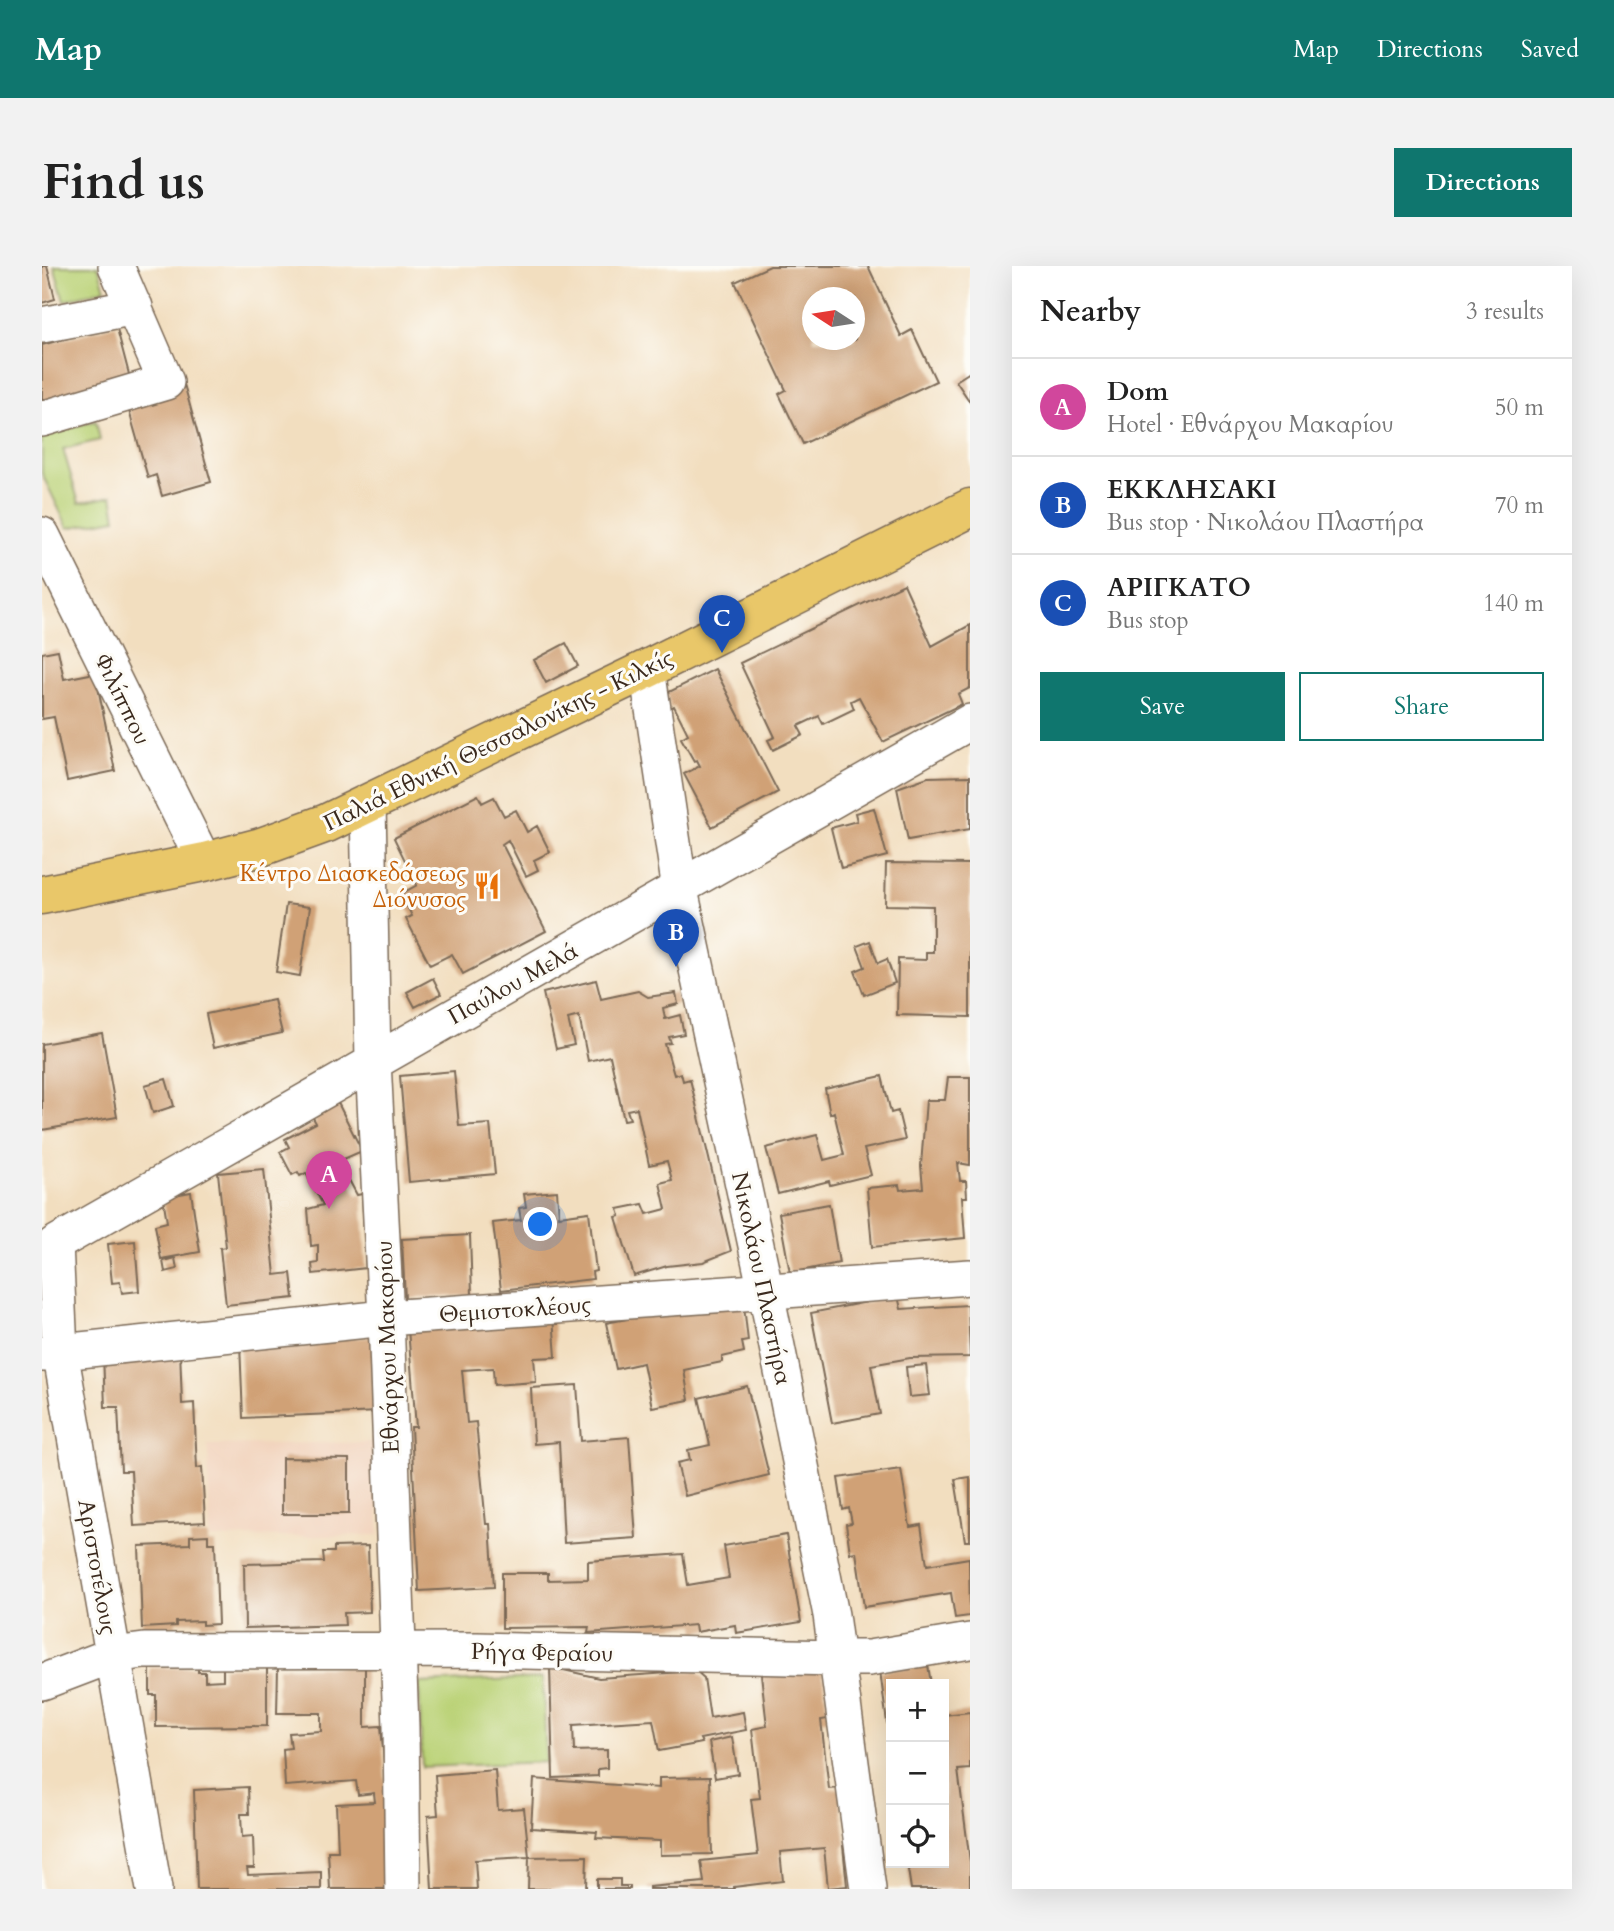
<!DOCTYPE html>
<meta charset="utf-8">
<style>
body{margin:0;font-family:Cardo,serif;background:#f2f2f2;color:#222}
.controls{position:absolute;right:21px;bottom:21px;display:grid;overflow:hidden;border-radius:0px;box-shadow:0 7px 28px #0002}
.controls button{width:63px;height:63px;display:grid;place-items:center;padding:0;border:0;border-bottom:2px solid #e0e0e0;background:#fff;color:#222;font:35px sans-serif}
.compass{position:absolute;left:760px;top:21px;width:63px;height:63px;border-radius:50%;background:#fff;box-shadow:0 7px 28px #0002;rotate:282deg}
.you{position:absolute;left:499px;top:959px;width:24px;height:24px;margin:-18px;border:5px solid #fff;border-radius:50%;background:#1a73e8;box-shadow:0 0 0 10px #1a73e833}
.badge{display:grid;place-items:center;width:46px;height:46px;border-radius:50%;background:#0f766e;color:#fff;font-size:23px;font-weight:700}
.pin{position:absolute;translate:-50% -58px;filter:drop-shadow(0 2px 4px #0008)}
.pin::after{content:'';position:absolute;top:37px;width:24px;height:21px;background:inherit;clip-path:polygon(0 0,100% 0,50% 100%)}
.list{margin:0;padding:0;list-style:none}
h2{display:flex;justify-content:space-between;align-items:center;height:91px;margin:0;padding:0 28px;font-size:30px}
h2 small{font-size:23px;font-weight:400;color:#767676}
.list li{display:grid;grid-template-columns:46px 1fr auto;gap:21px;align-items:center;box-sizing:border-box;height:98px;padding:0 28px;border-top:2px solid #e0e0e0}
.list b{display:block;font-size:26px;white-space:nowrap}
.list p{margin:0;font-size:23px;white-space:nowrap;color:#767676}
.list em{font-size:23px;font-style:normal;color:#767676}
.actions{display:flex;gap:14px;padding:21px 28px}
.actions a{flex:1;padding:16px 0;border:2px solid #0f766e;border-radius:0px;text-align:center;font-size:24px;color:#0f766e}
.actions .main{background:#0f766e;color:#fff}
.icon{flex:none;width:38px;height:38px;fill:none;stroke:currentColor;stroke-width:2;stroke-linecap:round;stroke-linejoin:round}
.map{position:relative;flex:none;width:928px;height:1623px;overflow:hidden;border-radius:0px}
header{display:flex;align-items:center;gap:42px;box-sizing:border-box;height:98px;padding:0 35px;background:#0f766e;color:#fff}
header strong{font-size:33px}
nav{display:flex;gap:38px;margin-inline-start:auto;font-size:24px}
.intro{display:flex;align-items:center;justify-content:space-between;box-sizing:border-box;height:168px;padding:0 42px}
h1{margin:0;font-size:49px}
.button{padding:18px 32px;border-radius:0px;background:#0f766e;color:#fff;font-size:24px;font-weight:700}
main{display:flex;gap:42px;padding:0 42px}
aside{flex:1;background:#fff;border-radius:0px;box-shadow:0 7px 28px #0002}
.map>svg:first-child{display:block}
.built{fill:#f2d4be}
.green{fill:#bad276;stroke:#7a7e4a;stroke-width:2}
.building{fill:#d0a176;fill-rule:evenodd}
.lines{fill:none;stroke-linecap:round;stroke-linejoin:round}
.minor-casing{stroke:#7b6956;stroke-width:38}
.major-casing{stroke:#7b6956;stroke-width:41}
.minor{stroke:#fff;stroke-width:35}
.major{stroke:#e9c769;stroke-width:38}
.labels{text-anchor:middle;stroke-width:6;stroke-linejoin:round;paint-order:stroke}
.street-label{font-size:23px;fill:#3b2a1e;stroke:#fdfcf7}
.food-label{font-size:23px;fill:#c56008;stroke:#fdfcf7;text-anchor:end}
</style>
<header>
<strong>Map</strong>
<nav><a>Map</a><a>Directions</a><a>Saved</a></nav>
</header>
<div class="intro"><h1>Find us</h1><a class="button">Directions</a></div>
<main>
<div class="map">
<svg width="928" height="1623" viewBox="0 0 928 1623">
<rect width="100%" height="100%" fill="#fdfcf7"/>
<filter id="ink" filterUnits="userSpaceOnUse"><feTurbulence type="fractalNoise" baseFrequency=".0143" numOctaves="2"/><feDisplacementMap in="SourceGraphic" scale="14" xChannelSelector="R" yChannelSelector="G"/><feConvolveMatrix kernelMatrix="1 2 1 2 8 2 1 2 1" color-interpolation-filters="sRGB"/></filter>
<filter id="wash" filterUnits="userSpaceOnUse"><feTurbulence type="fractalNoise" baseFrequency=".00686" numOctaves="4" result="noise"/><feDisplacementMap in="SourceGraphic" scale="28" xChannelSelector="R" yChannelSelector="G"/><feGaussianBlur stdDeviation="1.57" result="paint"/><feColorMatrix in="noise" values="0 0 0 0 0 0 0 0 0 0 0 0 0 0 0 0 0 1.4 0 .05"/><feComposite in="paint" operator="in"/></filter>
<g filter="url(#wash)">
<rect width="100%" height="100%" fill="#f2debf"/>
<!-- built -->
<path class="built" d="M335,1176L337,1269L168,1272L166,1179Z"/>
<!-- green -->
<path class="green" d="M12,0H56L63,23L22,35Z
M54,155L58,174L21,183L37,237L70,230L74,253L26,262L0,208V168Z
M501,1412L504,1496L380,1501L377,1417Z"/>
<g id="blocks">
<!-- building -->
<path class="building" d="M0,0H5L13,33L0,37Z
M728,0H826L859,70L870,64L894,115L761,178L737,128L744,124L693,16ZM771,32H813V74H771Z
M74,59L89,116L0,140V79Z
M928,106V136L914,115Z
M142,118L169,216L120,230L114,209L106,212L84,134Z
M862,318L890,380L928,359V422L916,428L920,438L841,476L817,431L809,435L812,443L781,458L777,450L756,460L761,469L731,484L726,474L733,471L698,397Z
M524,377L536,400L504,417L492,394Z
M16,384L22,413L53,407L73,505L25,515L12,451L0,453V387Z
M673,403L736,526L670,561L642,508L658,500L655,494L652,495L639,472L646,468L632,440L628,442L625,427Z
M928,510V563L866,574L855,522L886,511Z
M436,529L440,537L452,531L462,550L474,544L485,566L495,560L508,586L492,594L496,604L484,610L466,574L460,578L504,665L421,708L410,688L388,699L364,653L370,650L359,628L375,619L352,572Z
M832,542L845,590L799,602L789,562L815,555L813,547Z
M844,597L928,598V751L855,749L856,693L884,694V686H891V640L843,639Z
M244,638L268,641L258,710L234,706Z
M828,675L836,697L845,693L853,717L822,729L813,705L823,701L815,680Z
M391,712L399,728L373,741L365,726Z
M554,714L559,733L596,725L606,731L634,727L636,738L621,742L623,753L638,749L642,768L627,771L629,777L623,778L632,809L639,807L641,815L648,813L689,985L661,996L625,1000L592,1010L574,951L578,950L576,943L601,938L605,948L624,943L618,917L630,914L625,895L607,899L595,842L585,844L588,853L582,854L568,790L546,795L537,750L526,753L532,779L514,783L501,727Z
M232,734L240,767L171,782L164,748Z
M60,767L75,851L0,864V778Z
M412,805L417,860L448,858L453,908L367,916L358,810Z
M840,810L849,847L856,845L863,874L822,883L829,909L788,919L787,915L736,928L724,882L775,869L782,894L802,889L792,846L788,848L783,823Z
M906,811H928V899L916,897L918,915H924L925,931H920L923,972L830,981L825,922L857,919L858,924L881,922L879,900L884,834H903Z
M124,813L132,840L111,847L103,819Z
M296,837L320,885L297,895L315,929L320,928L324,1002L271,1008L270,998L276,997V979L269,980L266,943L281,939L264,907L258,910L256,906L250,909L238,886L247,881L243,873L274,857L270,850Z
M222,903L233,1009L249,1007L252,1032L184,1039L178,982L184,981L176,907Z
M515,925L517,950L547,946L554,1005L550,1006L551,1013L459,1024L451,957L479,954L477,942L484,941L482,928Z
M149,926L158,986L119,993L113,959L125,956L121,931Z
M787,938L797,997L748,1007L737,947Z
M428,969L430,1029L363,1033L360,973Z
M93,975L97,1025L80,1027L78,1016L70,1017L66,978Z
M133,992L135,1003L123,1006L121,995Z
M856,1030L859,1043L926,1039L928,1091L868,1092L829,1099L838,1148L790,1157L769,1047Z
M701,1031L706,1075L700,1076L702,1086L680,1091V1096L642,1104L647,1134L610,1141L601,1097L574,1103L564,1057Z
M511,1051L514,1091L492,1092L494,1116L452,1119L451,1102L420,1104L425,1157L434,1156L444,1258H448L452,1321L377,1325L369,1161H374L366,1063Z
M333,1071L336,1146L201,1152L198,1077Z
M138,1083L140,1138L152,1137L155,1202L160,1201L163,1256L92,1260L89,1205H79L76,1141H63L61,1087Z
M884,1099L888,1129L867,1131L864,1101Z
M535,1119L539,1175L587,1171L594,1272L522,1277L517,1176L492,1178L489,1122Z
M705,1120L727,1209L643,1230L635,1197L648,1194L646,1184L668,1179L657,1132Z
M240,1192L307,1193V1248H240Z
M859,1203L868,1261L879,1259L885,1299L927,1292L928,1350L913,1352L909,1327L822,1341L814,1286L808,1287L804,1258L810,1257L807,1242L801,1244L796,1212Z
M928,1211V1275H923L913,1213Z
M166,1269V1277H173L176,1358L160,1359V1355L134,1356V1360L100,1362L97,1280L148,1278V1270Z
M744,1269L759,1356L694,1367L693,1359L654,1366L653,1359L546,1367L547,1361L460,1362V1307H506V1314L546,1313V1295L641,1288L646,1319L687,1312L682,1280Z
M326,1280L328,1346L302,1347L303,1359L203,1362L202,1298L282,1296L281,1286H292V1281Z
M886,1399L889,1418H849V1456L845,1457L838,1405Z
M780,1400L786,1453L779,1454L787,1523L797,1522L804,1579L801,1580L805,1620L786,1622L782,1582L738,1586L741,1615L692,1621V1623H607V1621L662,1616L659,1595L716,1589L709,1533L718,1532L710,1463L725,1460L719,1408Z
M156,1401V1406H163V1415L181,1414V1401H225V1460L114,1461V1429H108V1402Z
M236,1401H323V1461L339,1460L352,1623H288L286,1585H296L294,1538L333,1536L332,1527L316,1529L314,1515L243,1520L241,1483L249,1482L247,1467L279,1465V1447H235Z
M508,1401L557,1412L654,1405L662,1412L668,1452L701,1446L704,1464L658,1473L660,1477L617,1485L611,1454L531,1459L532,1485L565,1484V1502L556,1503V1510L511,1512Z
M928,1446V1503L916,1504L928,1596V1623H869L865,1597H902V1449Z
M690,1471L696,1508L673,1512L667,1476Z
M453,1504L456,1544L482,1542L487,1591L433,1594L435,1623H390L386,1550L396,1549L393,1509Z
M668,1511L670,1588L618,1589V1575L554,1572L555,1566L489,1562L492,1513L617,1522V1512Z
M206,1521L207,1548H199L200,1571L211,1570L212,1602H205L206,1609L279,1606V1623H155L152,1524Z
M545,1590L544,1623H486L487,1591Z
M555,1613H578V1620H588V1623H555Z"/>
</g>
</g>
<g filter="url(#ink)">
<use href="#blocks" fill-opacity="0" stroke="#7b6956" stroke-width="2"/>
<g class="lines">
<defs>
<path id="minor" d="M0,59L93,41
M0,153L124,116L74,0
M0,269L162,596
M605,403L638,624L724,1026L789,1349L826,1623
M326,538L331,795L344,1052L359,1461L361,1623
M0,1088L344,1052L928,1011
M0,1416L71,1389L102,1385L435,1384L796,1392H827L928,1375
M112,1623L18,1085L13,978L928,456"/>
<path id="major" d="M0,629L162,596L219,581L285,557L605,403L928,242"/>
</defs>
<!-- minor casing -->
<use href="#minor" class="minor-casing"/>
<!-- major casing -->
<use href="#major" class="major-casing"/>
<!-- minor -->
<use href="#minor" class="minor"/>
<!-- major -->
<use href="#major" class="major"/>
</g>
</g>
<!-- icons -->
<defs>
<symbol id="restaurant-bare" viewBox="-9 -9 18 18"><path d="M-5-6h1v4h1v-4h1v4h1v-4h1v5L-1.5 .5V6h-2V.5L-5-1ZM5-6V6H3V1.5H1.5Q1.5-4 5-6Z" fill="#e8710a" stroke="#fdfcf7" stroke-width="2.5" paint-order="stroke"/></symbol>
</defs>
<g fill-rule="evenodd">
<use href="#restaurant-bare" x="426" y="601" width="38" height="38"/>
</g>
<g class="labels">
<!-- street labels -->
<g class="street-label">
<text transform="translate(81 433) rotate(64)" y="8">Φιλίππου</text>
<text transform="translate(456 474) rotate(-26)" y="8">Παλιά Εθνική Θεσσαλονίκης - Κιλκίς</text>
<text transform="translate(471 717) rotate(-29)" y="8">Παύλου Μελά</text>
<text transform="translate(720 1012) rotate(78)" y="8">Νικολάου Πλαστήρα</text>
<text transform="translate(473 1043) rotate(-4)" y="8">Θεμιστοκλέους</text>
<text transform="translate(345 1081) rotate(-92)" y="8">Εθνάρχου Μακαρίου</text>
<text transform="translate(56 1301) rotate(80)" y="8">Αριστοτέλους</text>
<text transform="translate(500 1386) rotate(1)" y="8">Ρήγα Φεραίου</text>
</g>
<!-- food labels -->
<g class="food-label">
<text x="424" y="615">Κέντρο Διασκεδάσεως<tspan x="424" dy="26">Διόνυσος</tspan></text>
</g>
</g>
</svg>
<div class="controls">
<button>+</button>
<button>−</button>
<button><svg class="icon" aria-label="locate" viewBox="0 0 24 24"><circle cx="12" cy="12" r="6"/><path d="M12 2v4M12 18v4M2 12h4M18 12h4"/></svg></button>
</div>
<svg class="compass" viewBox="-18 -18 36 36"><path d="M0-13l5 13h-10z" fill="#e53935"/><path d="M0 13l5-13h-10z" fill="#767676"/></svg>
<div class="you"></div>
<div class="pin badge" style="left:287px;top:943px;background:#d1479c">A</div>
<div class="pin badge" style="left:634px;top:701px;background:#1a4fb4">B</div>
<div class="pin badge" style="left:680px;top:387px;background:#1a4fb4">C</div>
</div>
<aside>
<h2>Nearby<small>3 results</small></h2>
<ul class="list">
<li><span class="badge" style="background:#d1479c">A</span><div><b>Dom</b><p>Hotel · Εθνάρχου Μακαρίου</p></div><em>50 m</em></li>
<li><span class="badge" style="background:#1a4fb4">B</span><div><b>ΕΚΚΛΗΣΑΚΙ</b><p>Bus stop · Νικολάου Πλαστήρα</p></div><em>70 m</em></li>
<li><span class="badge" style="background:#1a4fb4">C</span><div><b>ΑΡΙΓΚΑΤΟ</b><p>Bus stop</p></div><em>140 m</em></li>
</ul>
<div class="actions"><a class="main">Save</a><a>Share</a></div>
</aside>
</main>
